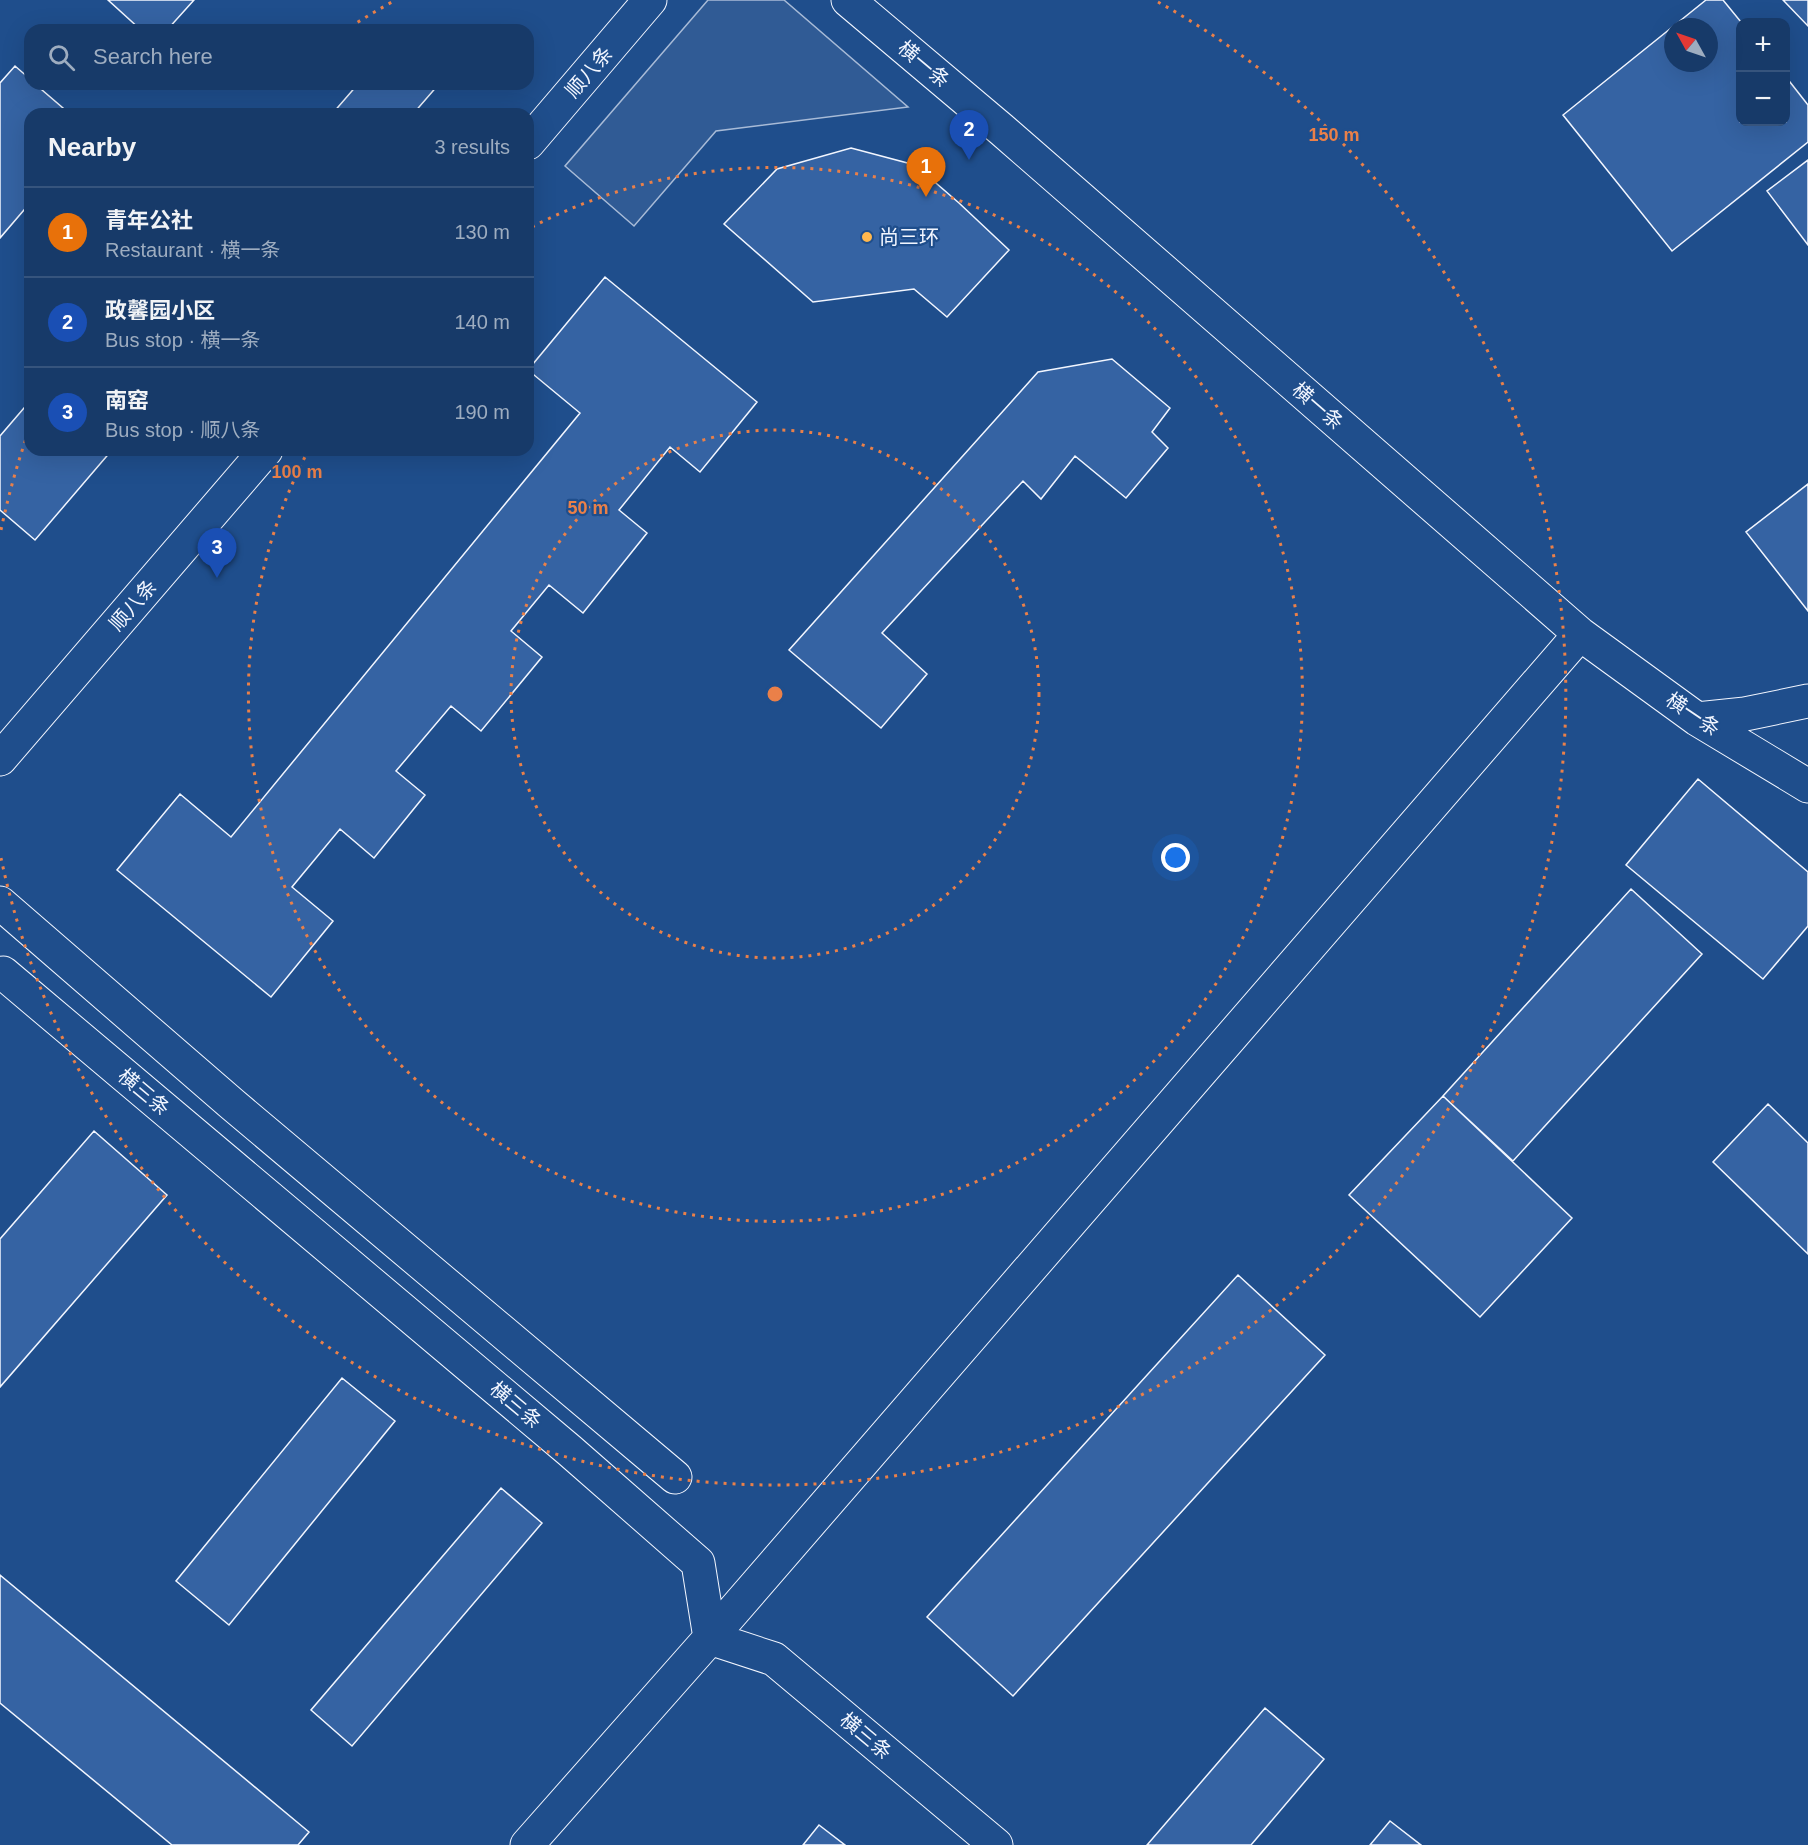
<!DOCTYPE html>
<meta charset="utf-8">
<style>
body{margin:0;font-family:Helvetica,"Noto Sans SC",sans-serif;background:#244571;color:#f1f3f6}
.controls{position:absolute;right:18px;top:18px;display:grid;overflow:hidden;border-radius:12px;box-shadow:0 6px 24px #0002}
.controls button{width:54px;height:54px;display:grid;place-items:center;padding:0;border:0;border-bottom:2px solid #36547d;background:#173a69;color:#f1f3f6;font:30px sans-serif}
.compass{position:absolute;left:1664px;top:18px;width:54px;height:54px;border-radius:50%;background:#173a69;box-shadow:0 6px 24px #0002;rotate:310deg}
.you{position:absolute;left:1176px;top:858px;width:21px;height:21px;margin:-15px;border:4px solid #fff;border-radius:50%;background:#1a73e8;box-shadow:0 0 0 9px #1a73e833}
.badge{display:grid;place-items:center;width:39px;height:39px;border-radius:50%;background:#e797bd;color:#fff;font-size:20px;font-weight:700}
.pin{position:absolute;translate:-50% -50px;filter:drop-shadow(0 2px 3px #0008)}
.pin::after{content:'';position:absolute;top:32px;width:21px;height:18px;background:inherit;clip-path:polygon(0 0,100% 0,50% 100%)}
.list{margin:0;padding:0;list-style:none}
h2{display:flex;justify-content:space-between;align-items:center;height:78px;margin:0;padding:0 24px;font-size:26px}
h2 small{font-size:20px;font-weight:400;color:#9eadc0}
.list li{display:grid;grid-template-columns:39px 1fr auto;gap:18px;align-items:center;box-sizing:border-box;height:90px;padding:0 24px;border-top:2px solid #36547d}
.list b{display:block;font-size:22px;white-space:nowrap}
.list p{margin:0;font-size:20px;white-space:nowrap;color:#9eadc0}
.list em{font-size:20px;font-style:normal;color:#9eadc0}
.icon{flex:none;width:33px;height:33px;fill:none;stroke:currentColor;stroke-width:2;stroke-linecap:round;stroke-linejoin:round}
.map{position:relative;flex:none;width:1808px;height:1845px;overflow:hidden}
.search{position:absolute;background:#173a69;box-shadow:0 6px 24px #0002;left:24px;top:24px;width:510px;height:66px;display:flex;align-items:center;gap:15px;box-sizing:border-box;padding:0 21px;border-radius:18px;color:#9eadc0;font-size:22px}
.panel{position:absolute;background:#173a69;box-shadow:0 6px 24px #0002;left:24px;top:108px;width:510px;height:348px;border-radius:18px}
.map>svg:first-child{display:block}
.parking{fill:#305b95;stroke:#a8bbd7;stroke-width:1.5}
.building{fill:#3563a3;stroke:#f2f6ff;stroke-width:1.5;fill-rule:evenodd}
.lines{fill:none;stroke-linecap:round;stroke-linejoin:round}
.minor-casing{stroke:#f2f6ff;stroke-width:35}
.minor{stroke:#1f4e8c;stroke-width:33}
.ring{fill:none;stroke:#ea8049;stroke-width:3;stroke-dasharray:3 6}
.poi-dot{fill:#ffb74d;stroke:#1f4e8c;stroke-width:2}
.labels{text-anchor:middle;stroke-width:4.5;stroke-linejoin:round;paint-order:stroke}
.street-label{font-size:20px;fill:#f2f6ff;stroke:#1f4e8c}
.poi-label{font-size:20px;fill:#f2f6ff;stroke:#1f4e8c;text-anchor:start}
.centre{fill:#ea8049;stroke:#1f4e8c;stroke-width:3}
.ring-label{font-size:18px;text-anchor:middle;font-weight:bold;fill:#ea8049;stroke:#1f4e8c;stroke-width:4.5;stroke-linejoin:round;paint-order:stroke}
</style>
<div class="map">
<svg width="1808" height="1845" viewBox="0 0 1808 1845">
<rect width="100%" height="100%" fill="#1f4e8c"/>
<!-- parking -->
<path class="parking" d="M708,0H784L908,107L716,131L634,226L565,166Z"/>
<!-- building -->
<path class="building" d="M108,0H194L167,30H141Z
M1706,0H1723L1741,22L1740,122H1786V77L1808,105V142L1672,251L1563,115ZM1673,27H1709V63H1673Z
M1783,0H1808V26Z
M15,66L30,79V84H35L70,114H30V203L0,238V83Z
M358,84H439L413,114H332Z
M851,148L915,165L959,203L1009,250L947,317L914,289L813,302L724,224L777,169Z
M1808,160V245L1767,191Z
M605,277L757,402L700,472L670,447L619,510L647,533L583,613L549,585L511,631L542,657L481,731L451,706L396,771L425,795L374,858L340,829L292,887L333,921L271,997L117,870L180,794L231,837L580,413L528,370Z
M1112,359L1170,408L1152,432L1168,448L1126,498L1075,456L1041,499L1023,481L882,633L927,674L881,728L789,650L1038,372Z
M30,401V450H112L35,540L0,510V436Z
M1808,484V611L1746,532Z
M1698,779L1808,872V926L1763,979L1626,865Z
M1631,889L1702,954L1513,1161L1443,1096Z
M1443,1096L1572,1218L1480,1317L1349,1195Z
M1768,1104L1808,1143V1254L1713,1162Z
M94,1131L167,1195L0,1387V1239Z
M1238,1275L1325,1355L1013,1696L927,1617Z
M342,1378L395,1421L229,1625L176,1581Z
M501,1488L542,1523L352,1746L311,1710Z
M0,1575L309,1832L298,1845H172L0,1703Z
M1265,1708L1324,1759L1251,1845H1147Z
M1390,1821L1421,1845H1370Z
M819,1825L845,1845H803Z"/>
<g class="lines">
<defs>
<path id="minor" d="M848,0L1001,129L1580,634L1697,719L1808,786
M528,143L650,0
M1697,719L1745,714L1808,701
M0,759L266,450
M0,903L232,1104L675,1477
M0,974L3,973L569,1450L698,1563L710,1638
M710,1638L774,1659L996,1845
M527,1845L710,1638L1580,634"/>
</defs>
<!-- minor casing -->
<use href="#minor" class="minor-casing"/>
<!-- minor -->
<use href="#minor" class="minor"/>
</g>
<!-- distance rings -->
<g class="ring">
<circle cx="775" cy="694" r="264"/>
<path d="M532 227A527 527 0 1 1 308 451"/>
<path d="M1 530A791 791 0 0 1 29 430M350 27A791 791 0 0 1 392 2M1158 2A791 791 0 1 1 1 858"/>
</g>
<!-- markers -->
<circle class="poi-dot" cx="867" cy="237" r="6"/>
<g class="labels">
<!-- street labels -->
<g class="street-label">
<text transform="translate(924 64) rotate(40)" y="7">横一条</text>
<text transform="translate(589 72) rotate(-49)" y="7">顺八条</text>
<text transform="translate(1318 406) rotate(41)" y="7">横一条</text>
<text transform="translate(133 605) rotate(-49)" y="7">顺八条</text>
<text transform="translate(1693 714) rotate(34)" y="7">横一条</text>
<text transform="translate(144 1092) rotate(40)" y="7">横三条</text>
<text transform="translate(516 1405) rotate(40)" y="7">横三条</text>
<text transform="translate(866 1736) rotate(40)" y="7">横三条</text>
</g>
<!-- poi labels -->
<g class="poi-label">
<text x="879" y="244">尚三环</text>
</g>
</g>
<circle cx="775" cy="694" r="9" class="centre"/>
<g class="ring-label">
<text x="1334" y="141">150 m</text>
<text x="297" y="478">100 m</text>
<text x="588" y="514">50 m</text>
</g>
</svg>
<div class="controls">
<button>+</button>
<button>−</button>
</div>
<svg class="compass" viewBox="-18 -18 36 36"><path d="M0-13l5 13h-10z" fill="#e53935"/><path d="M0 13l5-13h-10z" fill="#9eadc0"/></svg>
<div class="you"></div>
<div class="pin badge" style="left:926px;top:197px;background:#e8710a">1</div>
<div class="pin badge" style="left:969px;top:160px;background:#1a4fb4">2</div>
<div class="pin badge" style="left:217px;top:578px;background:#1a4fb4">3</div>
<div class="search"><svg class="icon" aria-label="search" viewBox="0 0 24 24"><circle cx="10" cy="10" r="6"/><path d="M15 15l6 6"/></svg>Search here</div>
<section class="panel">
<h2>Nearby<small>3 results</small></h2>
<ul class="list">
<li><span class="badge" style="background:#e8710a">1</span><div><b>青年公社</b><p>Restaurant · 横一条</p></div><em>130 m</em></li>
<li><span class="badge" style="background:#1a4fb4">2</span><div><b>政馨园小区</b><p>Bus stop · 横一条</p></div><em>140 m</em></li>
<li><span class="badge" style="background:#1a4fb4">3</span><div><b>南窑</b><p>Bus stop · 顺八条</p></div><em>190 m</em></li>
</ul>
</section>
</div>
